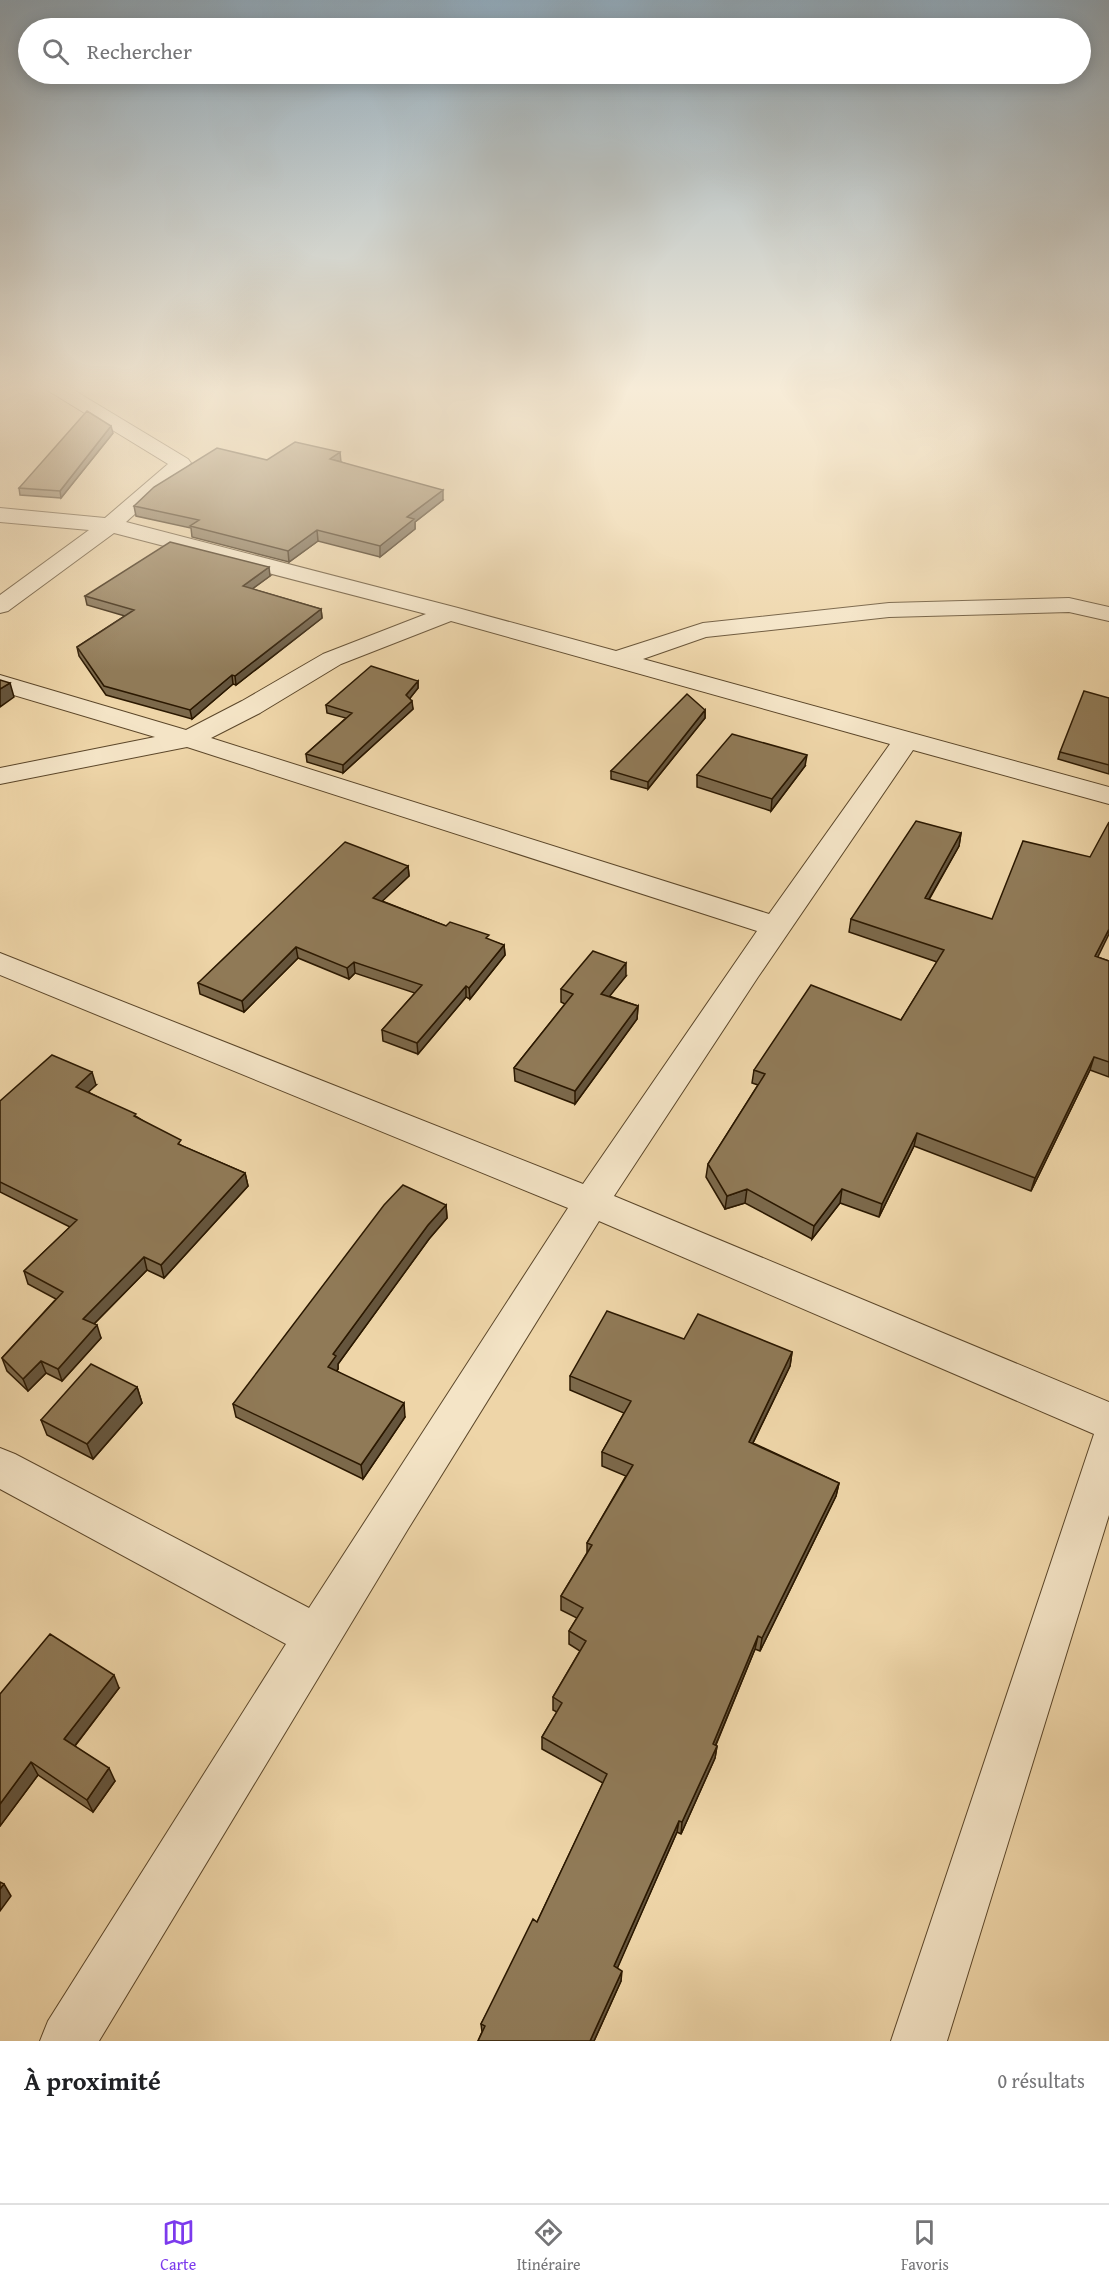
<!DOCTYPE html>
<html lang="fr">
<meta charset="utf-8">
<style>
body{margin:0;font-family:"Gentium Book Plus",serif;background:#f6f6f6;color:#202124}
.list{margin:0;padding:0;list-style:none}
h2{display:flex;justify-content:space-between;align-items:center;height:78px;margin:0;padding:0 24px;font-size:26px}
h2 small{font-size:20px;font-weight:400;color:#757577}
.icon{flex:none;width:33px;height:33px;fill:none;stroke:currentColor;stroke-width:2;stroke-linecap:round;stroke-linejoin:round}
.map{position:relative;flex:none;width:1109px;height:2041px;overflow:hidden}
.search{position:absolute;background:#fff;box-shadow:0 3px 15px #0003;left:18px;right:18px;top:18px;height:66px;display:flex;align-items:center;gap:15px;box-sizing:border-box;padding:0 21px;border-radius:33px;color:#757577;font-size:22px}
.sheet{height:162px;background:#fff}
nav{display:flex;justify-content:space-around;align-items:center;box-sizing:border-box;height:84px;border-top:2px solid #e0e0e0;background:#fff;font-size:16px;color:#757577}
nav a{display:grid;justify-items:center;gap:3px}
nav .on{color:#7c3aed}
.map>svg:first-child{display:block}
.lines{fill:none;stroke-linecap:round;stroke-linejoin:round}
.minor-casing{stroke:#5c472a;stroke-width:2}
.minor{fill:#f4e4c6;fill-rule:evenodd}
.wall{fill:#7c694b;stroke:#2b1800;stroke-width:1.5}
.shaded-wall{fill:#65553d;stroke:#2b1800;stroke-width:1.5}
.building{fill:#907a57;stroke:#2b1800;stroke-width:1.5}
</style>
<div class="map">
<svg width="1109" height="2041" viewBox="0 0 1109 2041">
<rect width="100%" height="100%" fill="#eed5a8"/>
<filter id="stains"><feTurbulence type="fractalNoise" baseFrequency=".00333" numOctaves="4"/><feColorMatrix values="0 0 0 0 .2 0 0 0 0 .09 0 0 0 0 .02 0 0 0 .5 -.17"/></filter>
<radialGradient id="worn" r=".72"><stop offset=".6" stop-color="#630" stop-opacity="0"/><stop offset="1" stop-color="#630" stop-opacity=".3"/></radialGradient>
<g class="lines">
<defs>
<path id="minor" d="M45,386H67L188,459L191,463L126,522L458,608L616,651L703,623L889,603L1069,598L1109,607V621L1069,612L889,617L706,637L643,659L1109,787V804L913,750L758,977L614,1196L1109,1402V1515L947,2041H891L1094,1434L599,1221L408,1529L99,2041H40L48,2021L286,1644L0,1489V1448L15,1454L309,1608L568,1208L0,975V953L583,1184L757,931L187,747L0,784V768L155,737L0,691V675L186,730L242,701L323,654L426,614L114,533L8,611L0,613V595L89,530L0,522V508L105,518L168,464L47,390ZM451,621L890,744L769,914L211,738L260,713L341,664Z"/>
</defs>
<!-- minor casing -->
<use href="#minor" class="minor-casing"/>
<!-- minor -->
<use href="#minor" class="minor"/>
</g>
<!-- wall -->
<path class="wall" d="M113,433L61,498L20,495L19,488Z
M267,460L341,462L443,500L415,522V529L380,557L318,541L289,562L192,537L191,528L136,516L134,506Z
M270,576L252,589L321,609L322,618L236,685L233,684L192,719L106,695L79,656L77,647L125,616L87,605L85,596Z
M418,681V688L410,698L413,709L343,773L307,762L306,754L346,718L327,713L326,705Z
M1109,698V774L1058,759L1060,752Z
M705,710V718L648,789L611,779V771Z
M805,766L771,811L697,787V775Z
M961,833L959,846L929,900L1109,961V1077L1090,1070L1031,1191L914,1146L879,1217L840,1203L812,1239L745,1203L725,1209L706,1177L708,1164L758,1085L752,1083L754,1070L901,1020L937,962L849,932L851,919Z
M408,866L409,876L382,901L446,926L504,945L505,955L470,999L466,997L418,1054L383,1041L382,1030L415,993L355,973L349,979L298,958L244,1012L200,994L198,983Z
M626,976L609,996L638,1006L637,1019L575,1104L515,1081L514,1068L565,1004L561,1002V989Z
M96,1085L88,1092L137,1117L182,1146L245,1173L248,1186L164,1278L147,1270L94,1324L101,1338L62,1381L46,1373L28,1391L7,1371L2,1358L56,1299L28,1284L24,1271L70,1227L0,1192V1101Z
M446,1205L447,1218L429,1239L338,1364V1369L337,1371L405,1417L363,1479L236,1417L233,1404Z
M684,1339L792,1352L790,1366L753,1443L839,1483L836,1496L760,1651L755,1649L716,1745L717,1746L715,1758L681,1834L677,1832L617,1968L621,1981L594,2041H478L482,2032L481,2024L537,1922L603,1783L542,1749V1737L557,1712L553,1710V1697L580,1651L569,1644V1631L577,1618L561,1610V1596L587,1553V1543L626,1476L602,1466V1452L624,1413L570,1390V1376Z
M137,1387L142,1403L93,1459L47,1435L41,1420Z
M119,1688L75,1746L115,1781L93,1812L38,1775L0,1826V1694Z"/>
<!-- shaded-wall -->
<path class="shaded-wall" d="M111,426L113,433L61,498L60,491Z
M340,452L341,462L330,459Z
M443,490V500L415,522V529L380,557V546L407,517Z
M317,530L318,541L289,562L288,551Z
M269,567L270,576L244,595L243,586Z
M321,609L322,618L236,685L235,676Z
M232,675L233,684L192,719L190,710Z
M418,681V688L407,702L406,695Z
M10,683L14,697L0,707V689Z
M412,701L413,709L343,773V765Z
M705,710V718L648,789V782Z
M807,755L805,766L771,811L772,799Z
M961,833L959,846L922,911L925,898Z
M408,866L409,876L374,909L373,898Z
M1109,929V934L1092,969L1095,956Z
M504,945L505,955L470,999L469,988Z
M296,947L298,958L244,1012L242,1001Z
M354,962L355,973L349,979L347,968Z
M626,963V976L601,1007V994Z
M466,986V997L418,1054L417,1043Z
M638,1006L637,1019L575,1104V1091Z
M1094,1057L1090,1070L1031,1191L1035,1178Z
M92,1072L96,1085L80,1100L76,1087Z
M917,1133L914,1146L879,1217L882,1204Z
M245,1173L248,1186L164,1278L161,1265Z
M747,1189L745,1203L725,1209L727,1196Z
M842,1189L840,1203L812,1239L814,1226Z
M446,1205L447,1218L429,1239L338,1364V1369L330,1381L328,1367L333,1354L428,1225Z
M144,1257L147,1270L87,1331L83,1319Z
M97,1325L101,1338L62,1381L58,1369Z
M792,1352L790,1366L747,1455L749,1442Z
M41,1361L46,1373L28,1391L23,1379Z
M137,1387L142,1403L93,1459L87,1444Z
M404,1403L405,1417L363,1479L361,1465Z
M839,1483L836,1496L760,1651L762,1638Z
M758,1636L755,1649L711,1756L713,1744Z
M114,1675L119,1688L70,1752L64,1739Z
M717,1746L715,1758L681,1834L682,1822Z
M31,1762L38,1775L0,1826V1804Z
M109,1768L115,1781L93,1812L87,1800Z
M679,1821L677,1832L614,1976V1966Z
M4,1884L11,1896L0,1911V1889Z
M622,1971L621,1981L594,2041H590Z"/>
<!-- building -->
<path class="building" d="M87,411L111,426L60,491L19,488Z
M295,442L340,452L330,459L443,490L407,517L414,519L380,546L317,530L288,551L190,526L199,520L134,506L154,487L217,448L267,460Z
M170,542L269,567L243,586L321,609L235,676L232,675L190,710L104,686L77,647L134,610L85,596Z
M371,666L418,681L406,695L412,701L343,765L306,754L352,713L326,705Z
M0,680L10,683L0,689Z
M1084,691L1109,698V765L1060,752Z
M687,694L705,710L648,782L611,771Z
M732,734L807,755L772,799L697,775Z
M916,821L961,833L925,898L992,919L1023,841L1090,857L1109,822V929L1095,956L1109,961V1062L1094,1057L1035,1178L917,1133L882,1204L842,1189L814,1226L747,1189L727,1196L708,1164L765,1074L754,1070L811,985L901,1020L944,950L851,919Z
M345,842L408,866L373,898L446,926L450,922L489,935L486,938L504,945L469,988L466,986L417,1043L382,1030L422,985L354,962L347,968L296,947L242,1001L198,983Z
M593,951L626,963L601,994L638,1006L575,1091L514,1068L573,994L561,989Z
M52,1055L92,1072L76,1087L136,1114L134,1116L181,1140L178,1144L245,1173L161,1265L144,1257L83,1319L97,1325L58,1369L41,1361L23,1379L2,1358L63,1292L24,1271L77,1220L0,1182V1101Z
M403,1185L446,1205L428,1225L333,1354L336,1356L328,1367L404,1403L361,1465L233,1404L384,1205Z
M607,1311L684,1339L698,1314L792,1352L749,1442L839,1483L762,1638L758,1636L713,1744L717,1746L682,1822L679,1821L614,1966L622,1971L590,2041H478L485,2026L481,2024L533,1919L537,1922L607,1774L542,1737L562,1703L553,1697L586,1641L569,1631L583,1608L561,1596L592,1545L587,1543L633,1465L602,1452L631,1401L570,1376Z
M91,1364L137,1387L87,1444L41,1420Z
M50,1634L114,1675L64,1739L109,1768L87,1800L31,1762L0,1804V1694Z
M0,1882L4,1884L0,1889Z"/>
<!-- sky -->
<linearGradient id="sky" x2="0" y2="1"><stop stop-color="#90a8b8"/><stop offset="0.58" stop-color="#f7ecd8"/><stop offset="1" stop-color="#f7ecd8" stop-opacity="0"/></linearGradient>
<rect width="1109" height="671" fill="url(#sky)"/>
<rect width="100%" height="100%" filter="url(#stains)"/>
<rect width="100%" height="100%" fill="url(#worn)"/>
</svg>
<div class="search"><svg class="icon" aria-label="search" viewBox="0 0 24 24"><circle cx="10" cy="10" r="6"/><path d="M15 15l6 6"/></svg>Rechercher</div>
</div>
<section class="sheet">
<h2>À proximité<small>0 résultats</small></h2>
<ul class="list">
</ul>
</section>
<nav>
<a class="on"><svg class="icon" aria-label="map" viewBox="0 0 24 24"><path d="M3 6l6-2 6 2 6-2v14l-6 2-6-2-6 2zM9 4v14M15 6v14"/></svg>Carte</a>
<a><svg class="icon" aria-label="directions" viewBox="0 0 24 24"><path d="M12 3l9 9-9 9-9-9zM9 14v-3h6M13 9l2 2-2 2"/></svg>Itinéraire</a>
<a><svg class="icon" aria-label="saved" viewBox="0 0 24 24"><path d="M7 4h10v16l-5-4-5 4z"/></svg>Favoris</a>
</nav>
